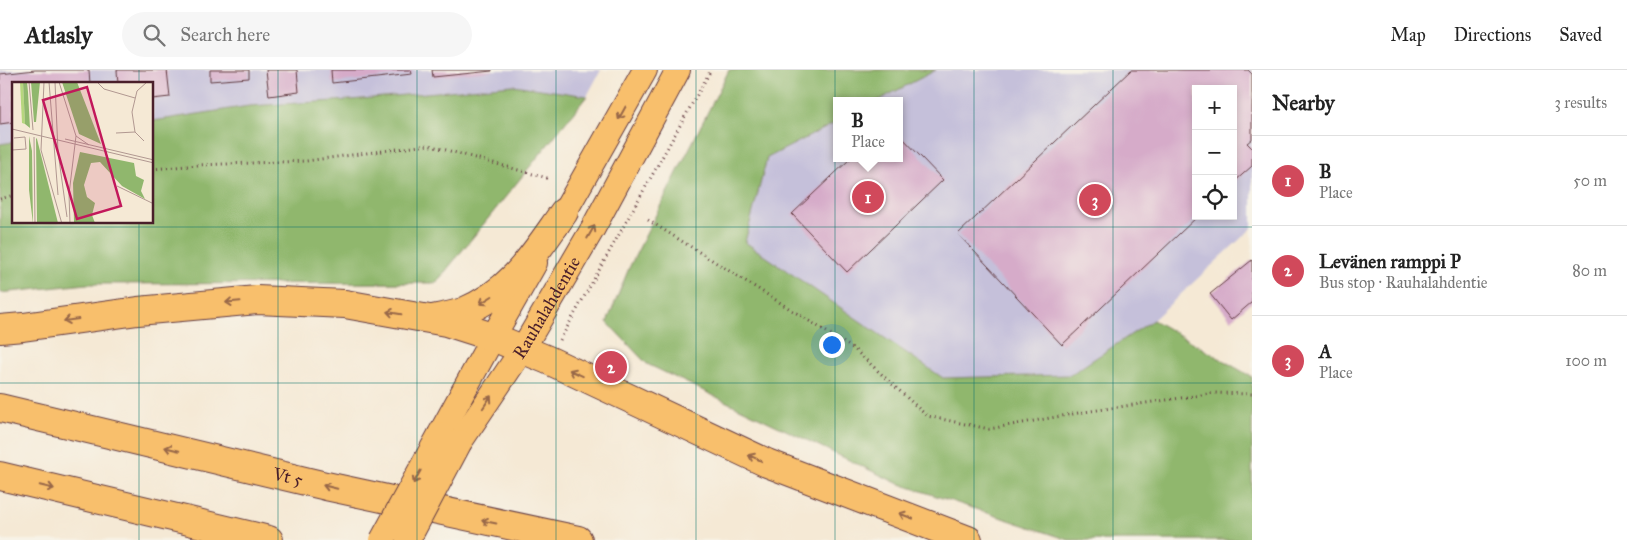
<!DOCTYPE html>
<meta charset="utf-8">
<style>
body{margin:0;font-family:"IM FELL Great Primer",serif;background:#f6f6f6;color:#222}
.controls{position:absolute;right:15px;top:15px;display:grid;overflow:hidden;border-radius:0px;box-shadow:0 2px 8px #0003}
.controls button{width:45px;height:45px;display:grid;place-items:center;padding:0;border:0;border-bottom:1px solid #e0e0e0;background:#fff;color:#222;font:25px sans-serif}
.you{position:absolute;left:831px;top:274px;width:18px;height:18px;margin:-12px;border:4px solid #fff;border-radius:50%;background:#1a73e8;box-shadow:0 0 0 8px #1a73e833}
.badge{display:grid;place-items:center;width:32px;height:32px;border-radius:50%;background:#d1495b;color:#fff;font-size:16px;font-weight:700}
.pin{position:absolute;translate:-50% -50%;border:2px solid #fff;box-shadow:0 1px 5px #0006}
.popup{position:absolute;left:833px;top:27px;width:70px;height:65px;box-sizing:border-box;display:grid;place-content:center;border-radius:0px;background:#fff;filter:drop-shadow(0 1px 4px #0005);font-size:16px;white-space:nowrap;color:#767676}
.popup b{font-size:19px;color:#222}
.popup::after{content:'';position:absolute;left:50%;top:100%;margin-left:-10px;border:10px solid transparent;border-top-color:#fff}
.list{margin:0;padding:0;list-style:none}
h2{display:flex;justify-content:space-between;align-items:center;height:65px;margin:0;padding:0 20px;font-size:21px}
h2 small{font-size:16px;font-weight:400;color:#767676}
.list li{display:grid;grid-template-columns:32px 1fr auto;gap:15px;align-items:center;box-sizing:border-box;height:90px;padding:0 20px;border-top:1px solid #e0e0e0}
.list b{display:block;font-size:19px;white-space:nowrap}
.list p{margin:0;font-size:16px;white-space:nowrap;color:#767676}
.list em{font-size:16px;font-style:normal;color:#767676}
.icon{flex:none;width:28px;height:28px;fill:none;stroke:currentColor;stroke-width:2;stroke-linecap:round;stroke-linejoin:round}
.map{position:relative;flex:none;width:1252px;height:470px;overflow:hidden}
header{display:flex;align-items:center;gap:30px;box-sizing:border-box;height:70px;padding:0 25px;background:#fff;border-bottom:1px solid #e0e0e0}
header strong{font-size:24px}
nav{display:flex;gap:28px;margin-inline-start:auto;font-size:18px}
.search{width:350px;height:45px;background:#f6f6f6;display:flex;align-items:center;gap:12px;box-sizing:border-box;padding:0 18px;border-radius:28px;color:#767676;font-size:19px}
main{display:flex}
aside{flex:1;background:#fff}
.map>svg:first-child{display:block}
.industrial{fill:#c5c0da;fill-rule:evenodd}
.forest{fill:#90b76d;stroke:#6d6b4c}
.building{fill:#d6abc9}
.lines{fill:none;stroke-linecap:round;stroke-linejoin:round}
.major-casing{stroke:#643d44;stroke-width:26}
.highway-casing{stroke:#643d44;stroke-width:30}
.path{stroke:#643d44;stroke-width:3;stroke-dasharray:1 4;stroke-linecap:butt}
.major{stroke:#f8bf6c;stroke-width:24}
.highway{stroke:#f8bf6c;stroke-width:28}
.major-bridge-casing{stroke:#643d44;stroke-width:26;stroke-linecap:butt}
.major-bridge{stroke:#f8bf6c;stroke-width:24}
.oneway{stroke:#986748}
.grid{fill:none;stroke:#0f766e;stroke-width:1;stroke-opacity:0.55}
.labels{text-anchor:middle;stroke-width:4;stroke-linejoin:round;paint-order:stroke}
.street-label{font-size:18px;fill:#4a1f2b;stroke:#f7f3e8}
.inset-road{fill:none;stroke:#b19891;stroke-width:1}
.view{fill:#c2185b;fill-opacity:0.15;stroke:#c2185b;stroke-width:2.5}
.inset-edge{fill:none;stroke:#4a1f2b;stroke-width:2.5}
</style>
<header>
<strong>Atlasly</strong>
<div class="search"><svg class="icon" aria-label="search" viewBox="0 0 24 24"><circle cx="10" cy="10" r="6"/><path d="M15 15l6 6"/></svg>Search here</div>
<nav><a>Map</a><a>Directions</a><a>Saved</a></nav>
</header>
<main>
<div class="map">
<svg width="1252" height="470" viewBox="0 0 1252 470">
<rect width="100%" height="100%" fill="#f7f3e8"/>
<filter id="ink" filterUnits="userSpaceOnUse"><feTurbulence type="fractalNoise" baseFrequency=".02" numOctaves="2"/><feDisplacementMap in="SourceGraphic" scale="10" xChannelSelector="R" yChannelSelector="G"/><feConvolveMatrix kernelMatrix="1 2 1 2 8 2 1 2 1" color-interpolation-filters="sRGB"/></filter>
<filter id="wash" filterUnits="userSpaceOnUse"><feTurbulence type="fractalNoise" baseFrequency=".0096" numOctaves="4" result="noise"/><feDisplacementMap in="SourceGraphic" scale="20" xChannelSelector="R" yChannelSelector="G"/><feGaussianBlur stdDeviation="1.12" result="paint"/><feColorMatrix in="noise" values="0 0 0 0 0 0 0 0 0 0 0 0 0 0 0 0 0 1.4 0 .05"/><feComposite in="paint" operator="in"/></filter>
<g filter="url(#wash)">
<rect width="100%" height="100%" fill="#f5e9d5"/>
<!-- industrial -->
<path class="industrial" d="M0,0H601L587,26L513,15L351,30L249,36L153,51L152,14H14V72L0,74Z
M936,0H1252V158L1153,250L1070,305L943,308L745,172L767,88L837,52V88H899V31H877ZM1196,19H1233V146H1196Z"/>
<!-- forest -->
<path class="forest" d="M729,0H936L877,31H837V52L767,88L745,172L943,308L1070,305L1153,250L1252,307V470H1069L897,413L647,294L607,252L629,198Z
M513,15L587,26L436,213L87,214L0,223V74L14,72V152H152L153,51L249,36L351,30Z"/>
<g id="blocks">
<!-- building -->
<path class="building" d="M35,0H89L90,14H14V52L0,54V4Z
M117,0H167L170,27L152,29V14H118Z
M210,0H249V8L210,11Z
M266,0H297L299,22L269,26Z
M331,0H411L412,4L332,13Z
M432,0H492V1L433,7Z
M1131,0H1248L1252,4V69L1247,73L1252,78V96L1233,113V19H1196V146H1198L1062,275L958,164Z
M899,64L943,110L847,202L792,144L851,88H899Z
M1252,190V232L1231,250L1210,224Z"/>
</g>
</g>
<g filter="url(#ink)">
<use href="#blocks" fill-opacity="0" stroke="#643d44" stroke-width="1"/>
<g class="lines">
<defs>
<g id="major">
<path d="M556,157L645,0"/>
<path d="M440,364L493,267L535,193"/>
<path id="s1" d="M460,372L522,280L592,160L678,0"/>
</g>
<g id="highway">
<path d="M432,249C442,247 453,245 463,242C513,221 534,184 564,142"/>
<path d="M0,259L23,257L138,241L257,230L345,234L446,252L493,267L548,290L767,393L968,470"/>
<path id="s2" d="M0,338L326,416L578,470"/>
<path d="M0,406L269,470"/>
</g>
</defs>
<!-- major casing -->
<use href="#major" class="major-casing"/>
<!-- highway casing -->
<use href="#highway" class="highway-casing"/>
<!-- path -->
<path class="path" d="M152,99L198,95L306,91L428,75L551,109
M0,129L14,125
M648,150L854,279L927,346L989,359L1084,342L1215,323L1252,324
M560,270L711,0"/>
<!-- major -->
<use href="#major" class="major"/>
<!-- highway -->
<use href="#highway" class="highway"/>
<defs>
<path id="major-bridge" d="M382,470L440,364
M408,470L460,372"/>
</defs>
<!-- major-bridge casing -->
<use href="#major-bridge" class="major-bridge-casing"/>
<!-- major-bridge -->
<use href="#major-bridge" class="major-bridge"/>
</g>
<!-- one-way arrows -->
<defs><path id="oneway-shaft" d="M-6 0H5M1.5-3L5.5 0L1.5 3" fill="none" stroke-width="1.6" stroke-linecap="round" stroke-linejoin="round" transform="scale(1.25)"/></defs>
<g class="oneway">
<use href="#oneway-shaft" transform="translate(622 43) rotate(119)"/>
<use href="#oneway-shaft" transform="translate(591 162) rotate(-60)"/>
<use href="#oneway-shaft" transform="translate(486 230) rotate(148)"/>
<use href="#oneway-shaft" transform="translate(233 232) rotate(175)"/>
<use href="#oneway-shaft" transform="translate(394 243) rotate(-170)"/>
<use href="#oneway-shaft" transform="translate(71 250) rotate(172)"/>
<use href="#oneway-shaft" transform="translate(576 303) rotate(-155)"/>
<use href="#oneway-shaft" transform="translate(487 332) rotate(-56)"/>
<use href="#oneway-shaft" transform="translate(172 379) rotate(-166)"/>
<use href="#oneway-shaft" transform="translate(755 388) rotate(-155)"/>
<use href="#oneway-shaft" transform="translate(417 407) rotate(119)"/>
<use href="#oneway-shaft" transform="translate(47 417) rotate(13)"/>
<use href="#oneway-shaft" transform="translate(330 417) rotate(-167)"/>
<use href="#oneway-shaft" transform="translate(906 446) rotate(-159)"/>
<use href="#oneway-shaft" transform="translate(489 452) rotate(-168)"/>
</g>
</g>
<!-- grid -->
<path class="grid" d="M139,0V14M278,0V470M417,0V470M556,0V470M696,0V470M835,0V470M974,0V470M1113,0V470M139,152V470M0,157H1252M0,313H1252"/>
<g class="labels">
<!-- street labels -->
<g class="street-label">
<text dy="6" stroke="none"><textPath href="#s1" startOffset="160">Rauhalahdentie</textPath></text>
<text dy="6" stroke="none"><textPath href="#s2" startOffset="296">Vt 5</textPath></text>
</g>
</g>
<!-- overview -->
<g transform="translate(12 12)">
<rect width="141" height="141" fill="#f5e9d5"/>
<path d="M8,0H11L13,42L10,41Z" fill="#b6d67e"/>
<path d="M11,0H15L16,10L18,46L13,42ZM19,0H28L24,40H22ZM50,0H65L89,62L67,52ZM17,54L20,69L21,142L17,108ZM24,56L25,57L46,141H25ZM68,70L122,81L124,94L132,98L129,109L133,117L110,104L88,80L79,81L72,103L75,115L83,121L80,133L83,141L62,140L61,101Z" fill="#90b76d"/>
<path class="inset-road" d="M17,0L21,48M32,0L29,68L50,142M37,0L46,113M43,0L46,70L55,135M47,0L64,54L57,112L58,142M86,1L92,7L123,16M0,47L142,81M104,51L123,50M64,54L77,63M22,55L23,142M53,57L142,78M132,59L123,50L120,30L125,9L135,0M0,68L14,67L13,55L2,56M105,104L142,122"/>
<path class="view" d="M75,5L109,124L65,137L31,18Z"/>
<rect width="141" height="141" class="inset-edge"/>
</g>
</svg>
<div class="controls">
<button>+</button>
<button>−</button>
<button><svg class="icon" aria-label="locate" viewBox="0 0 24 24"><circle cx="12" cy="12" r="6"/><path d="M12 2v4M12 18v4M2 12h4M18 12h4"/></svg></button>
</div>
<div class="you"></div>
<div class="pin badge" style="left:868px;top:127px">1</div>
<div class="popup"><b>B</b>Place</div>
<div class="pin badge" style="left:611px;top:297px">2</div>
<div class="pin badge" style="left:1095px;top:130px">3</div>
</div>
<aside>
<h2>Nearby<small>3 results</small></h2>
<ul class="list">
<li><span class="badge">1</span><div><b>B</b><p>Place</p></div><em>50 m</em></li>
<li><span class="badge">2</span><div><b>Levänen ramppi P</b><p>Bus stop · Rauhalahdentie</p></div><em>80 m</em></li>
<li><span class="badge">3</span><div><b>A</b><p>Place</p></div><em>100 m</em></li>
</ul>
</aside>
</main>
